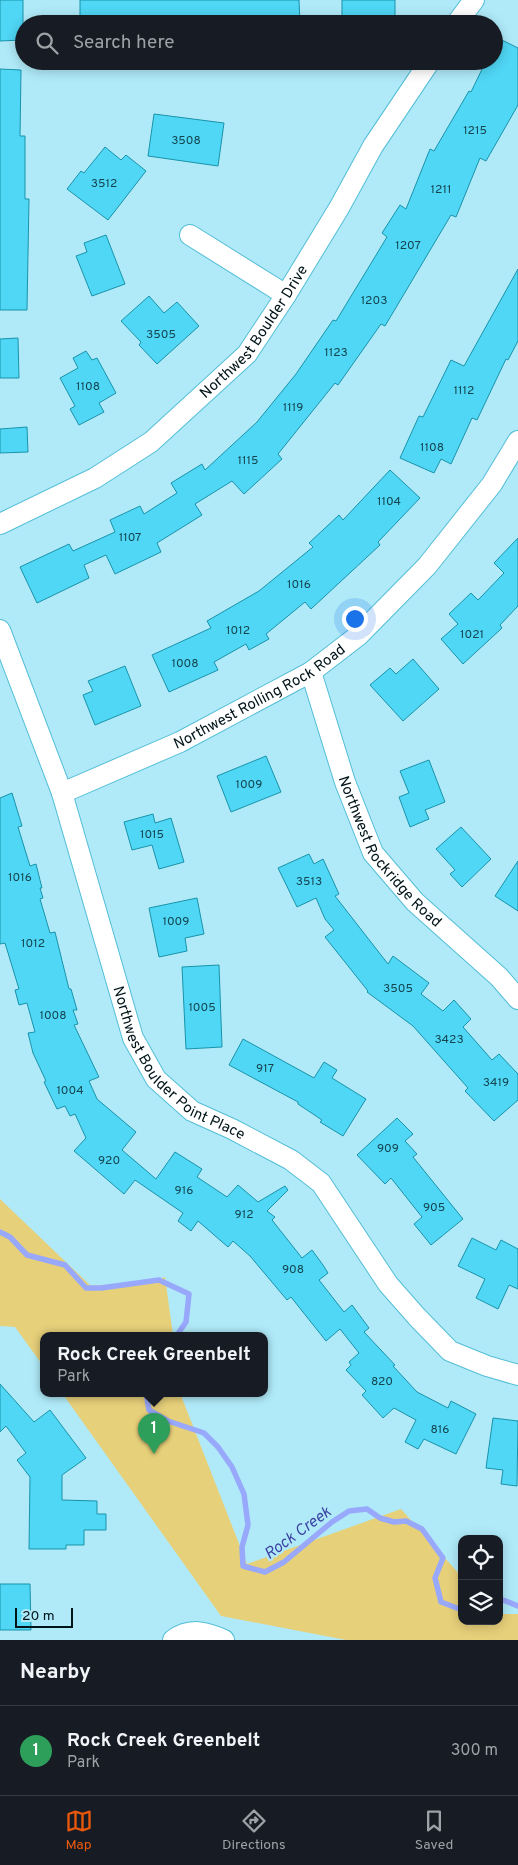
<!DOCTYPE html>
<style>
body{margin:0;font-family:Overpass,sans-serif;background:#242831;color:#f1f3f6}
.controls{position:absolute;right:15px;bottom:15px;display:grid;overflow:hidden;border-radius:10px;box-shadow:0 2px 12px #0003}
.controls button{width:45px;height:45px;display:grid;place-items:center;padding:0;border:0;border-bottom:1px solid #363941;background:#171b24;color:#f1f3f6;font:25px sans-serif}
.scale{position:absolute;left:15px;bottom:12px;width:58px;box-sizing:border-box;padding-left:5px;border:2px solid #001419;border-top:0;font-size:14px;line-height:18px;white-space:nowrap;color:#001419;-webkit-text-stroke:4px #b0eaf9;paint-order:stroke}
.you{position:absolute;left:354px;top:618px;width:18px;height:18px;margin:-12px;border:4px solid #fff;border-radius:50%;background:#1a73e8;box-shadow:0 0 0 8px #1a73e833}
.badge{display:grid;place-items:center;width:32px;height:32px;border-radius:50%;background:#ea580c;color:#fff;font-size:16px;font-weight:700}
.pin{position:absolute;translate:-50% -41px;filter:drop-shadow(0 1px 2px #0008)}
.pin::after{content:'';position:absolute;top:26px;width:18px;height:15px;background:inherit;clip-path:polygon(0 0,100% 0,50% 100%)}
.popup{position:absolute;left:40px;top:1332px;width:228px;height:65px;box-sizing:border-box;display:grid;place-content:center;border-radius:10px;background:#171b24;filter:drop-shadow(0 1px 4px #0005);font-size:16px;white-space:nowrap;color:#9ea1a6}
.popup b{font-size:19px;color:#f1f3f6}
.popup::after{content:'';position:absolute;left:50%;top:100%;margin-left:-10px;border:10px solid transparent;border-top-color:#171b24}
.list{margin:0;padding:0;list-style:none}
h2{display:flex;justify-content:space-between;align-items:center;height:65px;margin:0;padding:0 20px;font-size:21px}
h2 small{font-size:16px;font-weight:400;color:#9ea1a6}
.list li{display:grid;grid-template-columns:32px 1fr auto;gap:15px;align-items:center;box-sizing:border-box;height:90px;padding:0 20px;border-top:1px solid #363941}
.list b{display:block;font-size:19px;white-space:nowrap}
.list p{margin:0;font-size:16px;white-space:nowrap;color:#9ea1a6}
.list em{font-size:16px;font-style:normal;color:#9ea1a6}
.icon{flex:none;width:28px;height:28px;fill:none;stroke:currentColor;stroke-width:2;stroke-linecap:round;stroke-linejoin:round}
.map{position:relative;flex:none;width:518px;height:1640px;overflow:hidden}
.search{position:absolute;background:#171b24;box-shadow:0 2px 12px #0003;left:15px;right:15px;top:15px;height:55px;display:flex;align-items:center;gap:12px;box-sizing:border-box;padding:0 18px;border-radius:28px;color:#9ea1a6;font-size:19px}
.sheet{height:155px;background:#171b24}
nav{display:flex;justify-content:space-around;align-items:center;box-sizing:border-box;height:70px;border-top:1px solid #363941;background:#171b24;font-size:14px;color:#9ea1a6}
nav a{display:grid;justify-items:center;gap:2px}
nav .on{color:#ea580c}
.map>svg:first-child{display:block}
.green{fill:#e7d07a}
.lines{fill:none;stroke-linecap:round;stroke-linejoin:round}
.stream{stroke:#98a8fb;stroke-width:5.5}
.building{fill:#4fd7f5;stroke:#1993aa}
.minor-casing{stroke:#53bed6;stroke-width:22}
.minor{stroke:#fff;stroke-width:20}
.labels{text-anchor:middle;stroke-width:4.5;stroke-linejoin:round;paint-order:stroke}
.number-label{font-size:12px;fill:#144550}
.street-label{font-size:15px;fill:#001419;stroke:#b0eaf9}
.water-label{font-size:16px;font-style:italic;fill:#3d44a3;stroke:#b0eaf9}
</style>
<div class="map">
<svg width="518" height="1640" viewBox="0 0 518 1640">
<rect width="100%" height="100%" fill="#b0eaf9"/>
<!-- green -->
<path class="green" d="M0,1199L91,1286L154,1281L165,1277L173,1335H44V1367L15,1327L0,1326Z
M62,1393H181L182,1398L247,1564L401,1509L462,1577V1621H499V1614H518V1640H346L221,1616Z"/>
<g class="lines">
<!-- stream -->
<path class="stream" d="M0,1232L10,1237L27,1255L65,1265L86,1288H101L159,1280L189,1294L186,1322L177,1335
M146,1393L149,1410L168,1421L204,1433L218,1447L232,1467L244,1494L248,1525L242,1547L243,1566L265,1572L284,1562L332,1522L349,1511L367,1509L380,1518L394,1522L406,1521L422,1529L443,1558L435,1578L441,1602L462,1610
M499,1601L503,1600L518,1606"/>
</g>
<!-- building -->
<path class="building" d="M0,0H23V40L0,41Z
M80,0H299L300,24H80Z
M342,0H395V21H372V24H355V20L342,21Z
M494,36L518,48V105L486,161L480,158L456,217L451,215L385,326L381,324L338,385L335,383L278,454L282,459L244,494L232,481L195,504L202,515L157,543L161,552L115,574L106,555L84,565L89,578L37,603L20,567L69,544L73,551L115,532L110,520L140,506L144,514L177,493L171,483L202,464L205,470L257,422L296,374L333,320L336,321L387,237L382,233L400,205L406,209L430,149L434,151L469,91L471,92L486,61H494Z
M0,69L21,70L20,136H25V199H29L27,310H0Z
M154,114L224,123L218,166L148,156Z
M105,147L121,160L126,155L146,171L108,220L67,189L81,171L84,173Z
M106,235L125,284L92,296L76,256L87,252L84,243Z
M518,269V341L508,360L506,359L477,420L472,418L451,464L441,459L434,473L400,458L419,416L423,417L451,360L464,366Z
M149,296L164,313L177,302L199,326L157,364L139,345L141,342L121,321Z
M18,338L19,378H0V339Z
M86,351L92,360L97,358L116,393L99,403L104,412L79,425L70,409L75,406L60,378L78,368L73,358Z
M27,427L28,452L0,453V429Z
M390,470L420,498L378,542L380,545L311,609L305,602L266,634L269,639L249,650L246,644L214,662L218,670L169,692L152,655L211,628L207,621L259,591L313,547L309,543L339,515L343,520Z
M518,538V606L500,625L502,628L463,664L441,639L458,624L449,614L471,593L478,600L504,573L494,563Z
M413,659L439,689L403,721L370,685L390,668L396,674Z
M125,666L141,706L95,725L83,695L93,691L88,681Z
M266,756L281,792L231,812L217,776Z
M429,760L445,802L425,810L429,819L410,827L399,797L409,793L400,771Z
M12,793L22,826L18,827L30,866L36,864L42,888H40L43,898L40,899L50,933L55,932L69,989H71L77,1010H73L78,1024L74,1025L99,1077L89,1081L97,1099L136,1132L122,1150L156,1179L175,1152L202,1169L197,1177L227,1197L238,1185L258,1202L285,1186L288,1190L267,1211L275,1217L272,1220L302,1258L312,1250L323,1265L328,1273L319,1280L344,1312L352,1305L369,1328L364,1332L395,1365L393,1366L417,1392L448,1408L451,1401L476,1414L456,1454L424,1439L418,1449L405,1442L416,1420L394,1408L383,1418L362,1395L366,1391L346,1370L351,1365L349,1362L359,1353L340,1329L326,1341L291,1297L287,1300L250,1256L233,1241L228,1247L198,1221L191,1231L178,1221L183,1213L135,1180L124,1194L74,1151L86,1138L75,1114L70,1116L65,1106L57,1109L44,1082L46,1081L33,1053L28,1033L35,1032L27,1003L19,1005L15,990L19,989L5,943L0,944V798Z
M153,814L155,823L171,818L184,862L159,869L152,845L132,850L124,822Z
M461,827L491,859L462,887L450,874L455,870L436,849Z
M309,854L314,864L323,859L339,894L335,896L388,964L393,956L429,983L421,994L443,1011L454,1000L471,1019L463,1027L492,1060L499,1054L518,1074V1100L494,1121L465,1091L468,1088L413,1026L367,992L368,991L325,937L334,930L325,919L316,898L297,907L278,868Z
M518,861V911L495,896Z
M197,898L204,934L185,938L187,951L159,957L149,908Z
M219,965L222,1047L186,1049L182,967Z
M243,1039L314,1078L324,1062L337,1070L332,1078L366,1099L343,1136L320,1122L322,1120L298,1104V1102L229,1065Z
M397,1118L413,1134L405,1141L417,1154L413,1157L463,1219L431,1245L414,1224L422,1217L391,1178L385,1184L357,1155Z
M472,1238L496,1250L501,1240L518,1249V1289L509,1285L498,1309L476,1298L485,1279L458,1266Z
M0,1384L34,1422L50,1410L86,1458L62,1475V1500L97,1501V1514H106V1530H84V1545H66V1549H29L30,1477L17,1460L26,1453L6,1426L0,1432Z
M493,1418L518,1421L517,1486L501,1484L503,1470L486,1468Z
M0,1584H30L31,1630H0Z"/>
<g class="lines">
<defs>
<g id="minor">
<path d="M456,24L474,0"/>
<path d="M190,235L286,295"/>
<path id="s1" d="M0,524L95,478L151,442L247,354L286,295L339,208L373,146L430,61"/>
<path id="s2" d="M0,630L62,793L133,1038L156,1079L192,1111L232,1129L291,1160L321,1183L388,1284L417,1317L450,1351L487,1366L518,1375"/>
<path id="s3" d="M311,672L345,782L373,853L415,902L499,977L518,999"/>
<path id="s4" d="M62,793L180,742L311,672L359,635L427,566L492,484L518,441"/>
<path d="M173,1640C190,1627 207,1632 224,1640"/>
</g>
</defs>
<!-- minor casing -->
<use href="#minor" class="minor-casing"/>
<!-- minor -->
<use href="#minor" class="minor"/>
</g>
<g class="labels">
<!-- number labels -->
<g class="number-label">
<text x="475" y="134">1215</text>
<text x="186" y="144">3508</text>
<text x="104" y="187">3512</text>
<text x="441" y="193">1211</text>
<text x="408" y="249">1207</text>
<text x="374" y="304">1203</text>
<text x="161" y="338">3505</text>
<text x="336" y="356">1123</text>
<text x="88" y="390">1108</text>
<text x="464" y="394">1112</text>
<text x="293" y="411">1119</text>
<text x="432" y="451">1108</text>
<text x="248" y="464">1115</text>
<text x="389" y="505">1104</text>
<text x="130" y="541">1107</text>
<text x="299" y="588">1016</text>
<text x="238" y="634">1012</text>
<text x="472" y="638">1021</text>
<text x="185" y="667">1008</text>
<text x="249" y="788">1009</text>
<text x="152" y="838">1015</text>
<text x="20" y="881">1016</text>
<text x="309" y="885">3513</text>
<text x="176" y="925">1009</text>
<text x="33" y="947">1012</text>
<text x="398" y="992">3505</text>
<text x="202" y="1011">1005</text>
<text x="53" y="1019">1008</text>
<text x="449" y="1043">3423</text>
<text x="265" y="1072">917</text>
<text x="496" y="1086">3419</text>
<text x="70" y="1094">1004</text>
<text x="388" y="1152">909</text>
<text x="109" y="1164">920</text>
<text x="184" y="1194">916</text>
<text x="434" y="1211">905</text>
<text x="244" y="1218">912</text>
<text x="293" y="1273">908</text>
<text x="382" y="1385">820</text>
<text x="440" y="1433">816</text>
</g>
<!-- street labels -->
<g class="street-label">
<text dy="5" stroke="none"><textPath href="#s1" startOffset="324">Northwest Boulder Drive</textPath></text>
<text dy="5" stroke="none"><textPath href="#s4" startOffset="220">Northwest Rolling Rock Road</textPath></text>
<text dy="5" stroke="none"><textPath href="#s3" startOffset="199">Northwest Rockridge Road</textPath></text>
<text dy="5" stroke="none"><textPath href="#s2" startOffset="479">Northwest Boulder Point Place</textPath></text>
</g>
<!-- water labels -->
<g class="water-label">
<text transform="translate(297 1532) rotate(-36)" y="6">Rock Creek</text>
</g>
</g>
</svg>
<div class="controls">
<button><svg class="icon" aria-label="locate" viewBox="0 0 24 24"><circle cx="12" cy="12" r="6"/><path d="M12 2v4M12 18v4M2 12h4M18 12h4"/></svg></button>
<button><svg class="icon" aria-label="layers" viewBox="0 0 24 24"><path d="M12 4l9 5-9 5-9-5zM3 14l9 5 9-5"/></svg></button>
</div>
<div class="scale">20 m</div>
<div class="you"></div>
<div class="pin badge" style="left:154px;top:1454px;background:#2e9e5b">1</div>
<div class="popup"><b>Rock Creek Greenbelt</b>Park</div>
<div class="search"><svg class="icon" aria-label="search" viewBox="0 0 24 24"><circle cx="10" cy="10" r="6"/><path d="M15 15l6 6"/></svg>Search here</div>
</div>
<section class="sheet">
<h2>Nearby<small></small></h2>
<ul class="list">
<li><span class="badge" style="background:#2e9e5b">1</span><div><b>Rock Creek Greenbelt</b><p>Park</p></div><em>300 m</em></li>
</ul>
</section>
<nav>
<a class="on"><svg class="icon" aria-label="map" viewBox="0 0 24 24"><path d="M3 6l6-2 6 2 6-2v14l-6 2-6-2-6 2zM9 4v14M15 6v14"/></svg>Map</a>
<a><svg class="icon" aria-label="directions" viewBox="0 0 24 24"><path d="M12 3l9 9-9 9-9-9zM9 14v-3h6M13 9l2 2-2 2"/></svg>Directions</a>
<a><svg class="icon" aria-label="saved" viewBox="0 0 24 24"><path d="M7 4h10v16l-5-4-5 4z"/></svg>Saved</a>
</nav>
